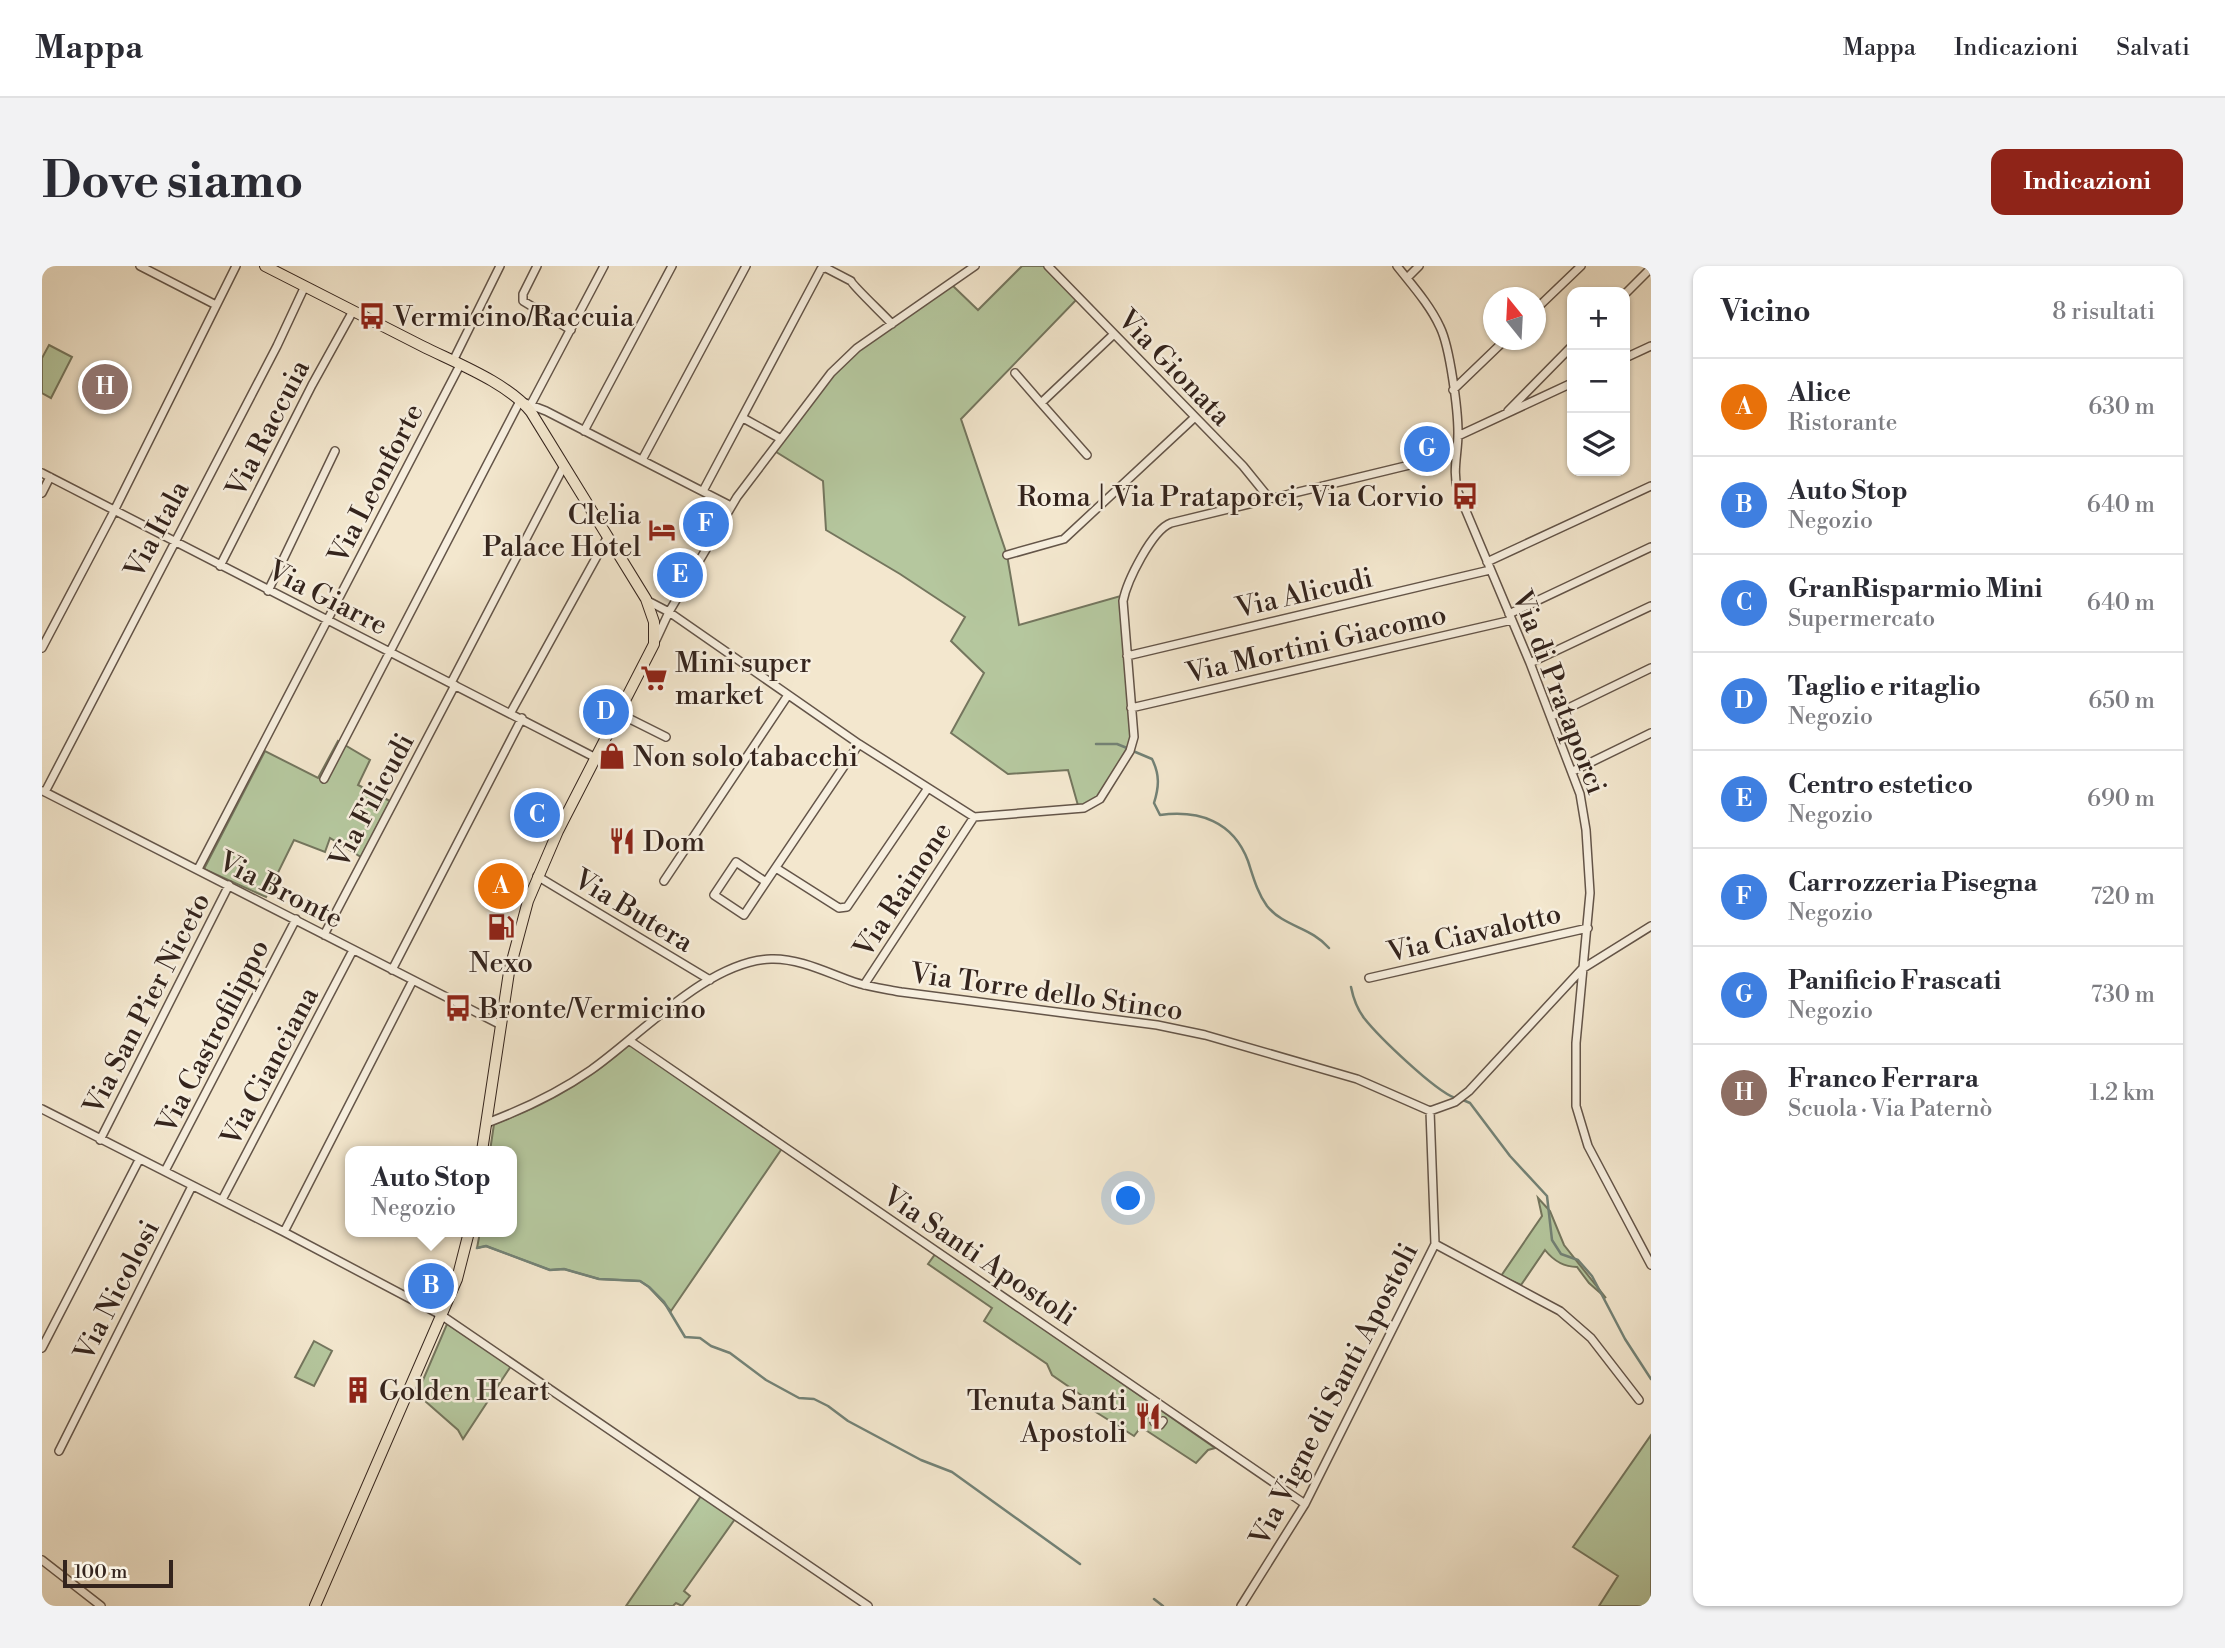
<!DOCTYPE html>
<html lang="it">
<meta charset="utf-8">
<style>
body{margin:0;font-family:"Libre Bodoni",serif;background:#f2f2f3;color:#2b2b33}
.controls{position:absolute;right:21px;top:21px;display:grid;overflow:hidden;border-radius:14px;box-shadow:0 2px 5px #0004}
.controls button{width:63px;height:63px;display:grid;place-items:center;padding:0;border:0;border-bottom:2px solid #e1e1e2;background:#fff;color:#2b2b33;font:35px sans-serif}
.compass{position:absolute;left:1441px;top:21px;width:63px;height:63px;border-radius:50%;background:#fff;box-shadow:0 2px 5px #0004;rotate:342deg}
.scale{position:absolute;left:21px;bottom:18px;width:110px;box-sizing:border-box;padding-left:7px;border:4px solid #34241d;border-top:0;font-size:19px;line-height:24px;white-space:nowrap;color:#34241d;-webkit-text-stroke:5px #f7efdf;paint-order:stroke}
.you{position:absolute;left:1087px;top:933px;width:24px;height:24px;margin:-18px;border:5px solid #fff;border-radius:50%;background:#1a73e8;box-shadow:0 0 0 10px #1a73e833}
.badge{display:grid;place-items:center;width:46px;height:46px;border-radius:50%;background:#8f2418;color:#fff;font-size:23px;font-weight:700}
.pin{position:absolute;translate:-50% -50%;border:4px solid #fff;box-shadow:0 2px 7px #0006}
.popup{position:absolute;left:303px;top:880px;width:172px;height:91px;box-sizing:border-box;display:grid;place-content:center;border-radius:14px;background:#fff;filter:drop-shadow(0 2px 5px #0005);font-size:23px;white-space:nowrap;color:#7c7c81}
.popup b{font-size:26px;color:#2b2b33}
.popup::after{content:'';position:absolute;left:50%;top:100%;margin-left:-14px;border:14px solid transparent;border-top-color:#fff}
.list{margin:0;padding:0;list-style:none}
h2{display:flex;justify-content:space-between;align-items:center;height:91px;margin:0;padding:0 28px;font-size:30px}
h2 small{font-size:23px;font-weight:400;color:#7c7c81}
.list li{display:grid;grid-template-columns:46px 1fr auto;gap:21px;align-items:center;box-sizing:border-box;height:98px;padding:0 28px;border-top:2px solid #e1e1e2}
.list b{display:block;font-size:26px;white-space:nowrap}
.list p{margin:0;font-size:23px;white-space:nowrap;color:#7c7c81}
.list em{font-size:23px;font-style:normal;color:#7c7c81}
.icon{flex:none;width:38px;height:38px;fill:none;stroke:currentColor;stroke-width:2;stroke-linecap:round;stroke-linejoin:round}
.map{position:relative;flex:none;width:1609px;height:1340px;overflow:hidden;border-radius:14px}
header{display:flex;align-items:center;gap:42px;box-sizing:border-box;height:98px;padding:0 35px;background:#fff;border-bottom:2px solid #e1e1e2}
header strong{font-size:33px}
nav{display:flex;gap:38px;margin-inline-start:auto;font-size:24px}
.intro{display:flex;align-items:center;justify-content:space-between;box-sizing:border-box;height:168px;padding:0 42px}
h1{margin:0;font-size:49px}
.button{padding:18px 32px;border-radius:14px;background:#8f2418;color:#fff;font-size:24px;font-weight:700}
main{display:flex;gap:42px;padding:0 42px}
aside{flex:1;background:#fff;border-radius:14px;box-shadow:0 2px 5px #0004}
.map>svg:first-child{display:block}
.green{fill:#b5c79e;stroke:#74765e;stroke-width:2}
.lines{fill:none;stroke-linecap:round;stroke-linejoin:round}
.stream{stroke:#738276;stroke-width:2.5}
.minor-casing{stroke:#645549;stroke-width:10}
.major-casing{stroke:#34241d;stroke-width:12}
.minor{stroke:#f7efdf;stroke-width:7}
.major{stroke:#f3e7ce;stroke-width:10}
.labels{text-anchor:middle;stroke-width:5;stroke-linejoin:round;paint-order:stroke}
.poi-label{font-size:28px;fill:#34241d;stroke:#f7efdf;text-anchor:start}
.street-label{font-size:28px;fill:#34241d;stroke:#f7efdf}
</style>
<header>
<strong>Mappa</strong>
<nav><a>Mappa</a><a>Indicazioni</a><a>Salvati</a></nav>
</header>
<div class="intro"><h1>Dove siamo</h1><a class="button">Indicazioni</a></div>
<main>
<div class="map">
<svg width="1609" height="1340" viewBox="0 0 1609 1340">
<rect width="100%" height="100%" fill="#f3e7ce"/>
<filter id="stains"><feTurbulence type="fractalNoise" baseFrequency=".00286" numOctaves="4"/><feColorMatrix values="0 0 0 0 .2 0 0 0 0 .09 0 0 0 0 .02 0 0 0 .5 -.17"/></filter>
<radialGradient id="worn" r=".72"><stop offset=".6" stop-color="#630" stop-opacity="0"/><stop offset="1" stop-color="#630" stop-opacity=".3"/></radialGradient>
<!-- green -->
<path class="green" d="M980,0H1006L1037,31L919,153L965,289L977,359L1082,329L1092,471L1057,535L1037,543L1026,504L966,508L909,467L942,407L909,375L923,351L858,308L784,264L781,215L731,184L801,95L909,18L936,44Z
M7,79L30,91L9,132L0,127V92Z
M296,475L328,494L316,519L348,535L319,591L288,572L283,586L252,574L224,631L162,603L223,485L276,512Z
M589,777L741,881L629,1045L607,1021L598,1015L557,1013L522,1003L508,1004L444,980L435,982L438,966H470V885H448L452,858C503,840 548,814 589,777Z
M1496,932L1508,945L1522,979L1564,1032L1547,1017L1535,1001C1522,1001 1511,994 1503,984L1479,1019L1459,1010L1500,950Z
M894,987L1173,1182L1166,1184L1154,1197L1099,1161L1092,1170L1049,1143L1052,1138L1010,1109L1005,1098L942,1055L950,1042L886,998Z
M405,1058L469,1100L421,1173L416,1164L375,1128Z
M272,1075L290,1085L272,1120L253,1111Z
M1609,1169V1340H1557L1576,1310L1531,1281Z
M659,1230L693,1253L642,1325L648,1330L640,1340L634,1337L631,1340H584Z"/>
<g class="lines">
<!-- stream -->
<path class="stream" d="M1054,478H1075L1085,482
M1091,485L1110,493C1118,509 1117,521 1112,537L1118,549C1157,544 1191,555 1206,595C1211,610 1215,626 1225,640C1242,661 1269,661 1287,682
M1309,721C1311,731 1316,744 1322,752C1337,771 1392,824 1413,832
M1421,834L1428,837L1468,890L1505,930L1510,974L1519,988L1536,994L1550,1010L1583,1073L1609,1113
M435,982L444,980L508,1004L522,1003L557,1013L598,1015L607,1021L622,1036L643,1071L658,1072L669,1080L688,1087L724,1114L757,1132L772,1133L786,1140L806,1155L879,1194L910,1206L1038,1298
M1112,1333L1121,1340"/>
<defs>
<path id="minor" d="M98,0L174,39
M495,0L481,28V35L529,64
M1006,0L1201,200L1227,232
M1355,0C1370,19 1388,39 1398,61C1408,81 1416,144 1416,167C1416,188 1410,205 1416,226L1488,397L1538,528L1544,564L1548,627L1534,777V840L1546,880L1609,999
M1365,12L1377,0
M1583,28L1609,2
M1493,44L1539,0
M1583,92L1609,80
M411,95L458,0
M973,107L999,137
M1411,124L1463,74
M487,142L562,0
M1466,145L1530,80
M701,152L739,173
M542,165L630,0
M1416,170L1530,117
M1045,189L999,137L1072,68
M600,194L704,0
M0,207L554,492
M661,225L779,3L784,2L809,15C811,20 843,50 850,58
M0,227L8,211
M965,289L1022,273L1152,152
M1445,296L1609,220
M178,300L270,119L311,45
M226,325L293,185
M604,334L627,346L817,478L932,551L1042,542L1058,533L1088,485L1092,471L1081,335C1085,315 1110,264 1129,257L1413,188
M1467,348L1609,281
M614,374L627,346L695,231L789,107L815,82L933,0
M0,382L69,251L194,0
M1085,390L1448,304
M1488,397L1609,340
M409,417L522,200
M1089,442L1470,354
M469,446L565,272
M578,448L624,471
M1510,450L1609,402
M1531,505L1609,467
M282,513L478,135L504,145L689,240
M1,525L459,759
M3,526L235,80L263,20
M694,596L724,616L702,649L672,629Z
M734,602L797,642L805,641L886,522
M156,603L418,99
M495,610L668,714
M622,615L746,429
M724,616L817,478
M282,669L413,419
M350,704L480,452
M1327,712L1546,662
M822,719L932,551
M588,775L1263,1238
M0,843L242,966L399,1049L826,1340
M445,857C482,843 516,827 549,804C599,769 666,695 729,693C757,692 786,707 812,716C827,721 843,723 859,726L1115,759L1163,769L1315,813L1388,845L1413,836L1427,825L1540,703L1609,660
M58,874L187,619
M123,905L254,653
M180,934L311,684
M242,966L371,714
M1393,978L1518,1045L1549,1072L1597,1134
M0,1082L97,894
M1109,1138L1112,1156
M1118,1159L1121,1155
M17,1185L150,920
M0,1294L59,1340
M1199,1340L1263,1238L1393,978L1388,845"/>
<path id="major" d="M223,0C275,27 328,53 380,80C414,97 466,117 489,146L604,333L612,356V378L516,565L486,635L467,706L440,885
M273,1340L415,1013L427,966"/>
</defs>
<!-- minor casing -->
<use href="#minor" class="minor-casing"/>
<!-- major casing -->
<use href="#major" class="major-casing"/>
<!-- minor -->
<use href="#minor" class="minor"/>
<!-- major -->
<use href="#major" class="major"/>
</g>
<!-- icons -->
<defs>
<symbol id="bus-bare" viewBox="-9 -9 18 18"><path d="M-5-6H5V4H4V6H2V4H-2V6H-4V4H-5ZM-3.5-4V0h7V-4ZM-3.5 1.2v1.5H-2V1.2ZM2 1.2v1.5H3.5V1.2Z" fill="#8f2418" stroke="#f7efdf" stroke-width="2.5" paint-order="stroke"/></symbol>
<symbol id="hotel-bare" viewBox="-9 -9 18 18"><path d="M-6-4.5h1.5V1H6V5H4.5V3h-9V5H-6ZM-4 0a1.8 1.8 0 1 1 3.6 0ZM.5 0V-2.5h3Q6-2.5 6 0Z" fill="#8f2418" stroke="#f7efdf" stroke-width="2.5" paint-order="stroke"/></symbol>
<symbol id="supermarket-bare" viewBox="-9 -9 18 18"><path d="M-6-5.5h2.5l.6 2H6L4.5 2H-2.5L-4.4-4H-6ZM-1.5 3.2a1.3 1.3 0 1 0 .1 0ZM3 3.2a1.3 1.3 0 1 0 .1 0Z" fill="#8f2418" stroke="#f7efdf" stroke-width="2.5" paint-order="stroke"/></symbol>
<symbol id="shop-bare" viewBox="-9 -9 18 18"><path d="M-5-2.5h2.3a2.7 3.5 0 0 1 5.4 0H5L5.5 6h-11ZM-1.5-2.5h3a1.5 2.3 0 0 0-3 0Z" fill="#8f2418" stroke="#f7efdf" stroke-width="2.5" paint-order="stroke"/></symbol>
<symbol id="restaurant-bare" viewBox="-9 -9 18 18"><path d="M-5-6h1v4h1v-4h1v4h1v-4h1v5L-1.5 .5V6h-2V.5L-5-1ZM5-6V6H3V1.5H1.5Q1.5-4 5-6Z" fill="#8f2418" stroke="#f7efdf" stroke-width="2.5" paint-order="stroke"/></symbol>
<symbol id="fuel-bare" viewBox="-9 -9 18 18"><path d="M-5.5-6h7V0h2V4h1.3V-2.5L3-4.5l.8-.8L6-3V5H2.5V1h-1V6h-7ZM-4.2-4.7v3.2H.2V-4.7Z" fill="#8f2418" stroke="#f7efdf" stroke-width="2.5" paint-order="stroke"/></symbol>
<symbol id="building-bare" viewBox="-9 -9 18 18"><path d="M-4-6H4V6H1V3H-1V6H-4ZM-2.5-4.3h1.7v1.8h-1.7ZM.8-4.3h1.7v1.8H.8ZM-2.5-1h1.7V.8h-1.7ZM.8-1h1.7V.8H.8Z" fill="#8f2418" stroke="#f7efdf" stroke-width="2.5" paint-order="stroke"/></symbol>
</defs>
<g fill-rule="evenodd">
<use href="#bus-bare" x="311" y="31" width="38" height="38"/>
<use href="#bus-bare" x="1404" y="211" width="38" height="38"/>
<use href="#hotel-bare" x="601" y="245" width="38" height="38"/>
<use href="#supermarket-bare" x="593" y="393" width="38" height="38"/>
<use href="#shop-bare" x="551" y="471" width="38" height="38"/>
<use href="#restaurant-bare" x="561" y="556" width="38" height="38"/>
<use href="#fuel-bare" x="440" y="642" width="38" height="38"/>
<use href="#bus-bare" x="397" y="723" width="38" height="38"/>
<use href="#building-bare" x="297" y="1105" width="38" height="38"/>
<use href="#restaurant-bare" x="1087" y="1131" width="38" height="38"/>
</g>
<g class="labels">
<!-- poi labels -->
<g class="poi-label">
<text x="351" y="60">Vermicino/Raccuia</text>
<text x="1402" y="240" text-anchor="end">Roma | Via Prataporci, Via Corvio</text>
<text x="599" y="258" text-anchor="end">Clelia<tspan x="599" dy="32">Palace Hotel</tspan></text>
<text x="633" y="406">Mini super<tspan x="633" dy="32">market</tspan></text>
<text x="591" y="500">Non solo tabacchi</text>
<text x="601" y="585">Dom</text>
<text x="459" y="706" text-anchor="middle">Nexo</text>
<text x="437" y="752">Bronte/Vermicino</text>
<text x="337" y="1134">Golden Heart</text>
<text x="1085" y="1144" text-anchor="end">Tenuta Santi<tspan x="1085" dy="32">Apostoli</tspan></text>
</g>
<!-- street labels -->
<g class="street-label">
<text transform="translate(1133 101) rotate(46)" y="10">Via Gionata</text>
<text transform="translate(225 162) rotate(-63)" y="10">Via Raccuia</text>
<text transform="translate(333 217) rotate(-63)" y="10">Via Leonforte</text>
<text transform="translate(114 263) rotate(-62)" y="10">Via Itala</text>
<text transform="translate(1262 326) rotate(-13)" y="10">Via Alicudi</text>
<text transform="translate(286 331) rotate(27)" y="10">Via Giarre</text>
<text transform="translate(1274 377) rotate(-13)" y="10">Via Mortini Giacomo</text>
<text transform="translate(1518 426) rotate(69)" y="10">Via di Prataporci</text>
<text transform="translate(329 534) rotate(-62)" y="10">Via Filicudi</text>
<text transform="translate(239 623) rotate(27)" y="10">Via Bronte</text>
<text transform="translate(860 623) rotate(-57)" y="10">Via Rainone</text>
<text transform="translate(592 644) rotate(31)" y="10">Via Butera</text>
<text transform="translate(1432 666) rotate(-13)" y="10">Via Ciavalotto</text>
<text transform="translate(1005 725) rotate(8)" y="10">Via Torre dello Stinco</text>
<text transform="translate(104 737) rotate(-63)" y="10">Via San Pier Niceto</text>
<text transform="translate(170 770) rotate(-63)" y="10">Via Castrofilippo</text>
<text transform="translate(227 800) rotate(-62)" y="10">Via Cianciana</text>
<text transform="translate(938 989) rotate(34)" y="10">Via Santi Apostoli</text>
<text transform="translate(74 1024) rotate(-63)" y="10">Via Nicolosi</text>
<text transform="translate(1291 1128) rotate(-63)" y="10">Via Vigne di Santi Apostoli</text>
</g>
</g>
<rect width="100%" height="100%" filter="url(#stains)"/>
<rect width="100%" height="100%" fill="url(#worn)"/>
</svg>
<div class="controls">
<button>+</button>
<button>−</button>
<button><svg class="icon" aria-label="layers" viewBox="0 0 24 24"><path d="M12 4l9 5-9 5-9-5zM3 14l9 5 9-5"/></svg></button>
</div>
<svg class="compass" viewBox="-18 -18 36 36"><path d="M0-13l5 13h-10z" fill="#e53935"/><path d="M0 13l5-13h-10z" fill="#7c7c81"/></svg>
<div class="scale">100 m</div>
<div class="you"></div>
<div class="pin badge" style="left:459px;top:620px;background:#e8710a">A</div>
<div class="pin badge" style="left:389px;top:1020px;background:#3f7fe0">B</div>
<div class="popup"><b>Auto Stop</b>Negozio</div>
<div class="pin badge" style="left:495px;top:549px;background:#3f7fe0">C</div>
<div class="pin badge" style="left:564px;top:446px;background:#3f7fe0">D</div>
<div class="pin badge" style="left:638px;top:309px;background:#3f7fe0">E</div>
<div class="pin badge" style="left:664px;top:258px;background:#3f7fe0">F</div>
<div class="pin badge" style="left:1385px;top:183px;background:#3f7fe0">G</div>
<div class="pin badge" style="left:63px;top:121px;background:#8d6e63">H</div>
</div>
<aside>
<h2>Vicino<small>8 risultati</small></h2>
<ul class="list">
<li><span class="badge" style="background:#e8710a">A</span><div><b>Alice</b><p>Ristorante</p></div><em>630 m</em></li>
<li><span class="badge" style="background:#3f7fe0">B</span><div><b>Auto Stop</b><p>Negozio</p></div><em>640 m</em></li>
<li><span class="badge" style="background:#3f7fe0">C</span><div><b>GranRisparmio Mini</b><p>Supermercato</p></div><em>640 m</em></li>
<li><span class="badge" style="background:#3f7fe0">D</span><div><b>Taglio e ritaglio</b><p>Negozio</p></div><em>650 m</em></li>
<li><span class="badge" style="background:#3f7fe0">E</span><div><b>Centro estetico</b><p>Negozio</p></div><em>690 m</em></li>
<li><span class="badge" style="background:#3f7fe0">F</span><div><b>Carrozzeria Pisegna</b><p>Negozio</p></div><em>720 m</em></li>
<li><span class="badge" style="background:#3f7fe0">G</span><div><b>Panificio Frascati</b><p>Negozio</p></div><em>730 m</em></li>
<li><span class="badge" style="background:#8d6e63">H</span><div><b>Franco Ferrara</b><p>Scuola · Via Paternò</p></div><em>1.2 km</em></li>
</ul>
</aside>
</main>
